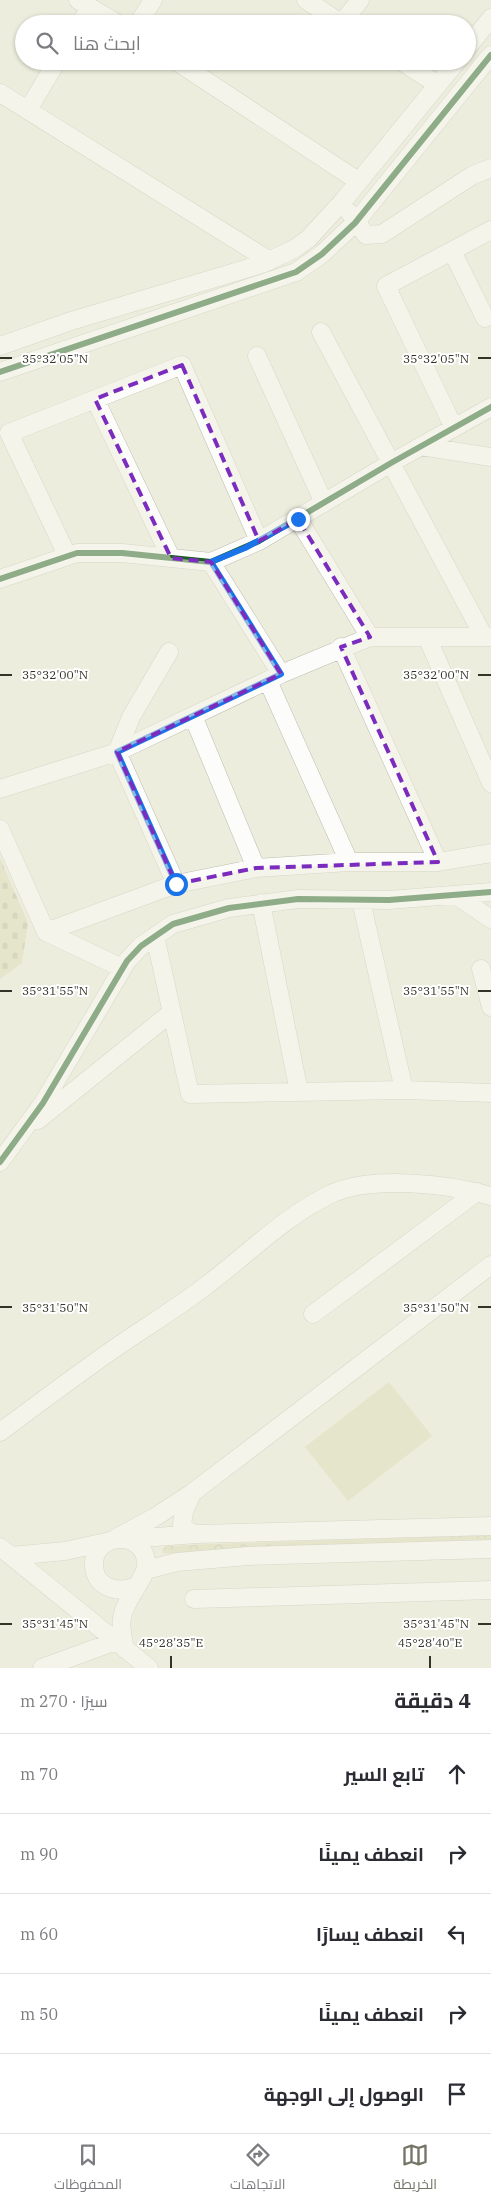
<!DOCTYPE html>
<html lang="ar">
<meta charset="utf-8">
<style>
body{margin:0;font-family:"IBM Plex Serif",Cairo,serif;background:#f2f2f3;color:#2b2b33;direction:rtl}
.stop{position:absolute;width:15px;height:15px;margin:-11px;border:4px solid #1a73e8;border-radius:50%;background:#fff}
.stop.end{background:#1a73e8;border-color:#fff;box-shadow:0 1px 5px #0008}
.list{margin:0;padding:0;list-style:none}
h2{display:flex;justify-content:space-between;align-items:center;height:65px;margin:0;padding:0 20px;font-size:21px}
h2 small{font-size:16px;font-weight:400;color:#7c7c81}
.list li{display:grid;grid-template-columns:32px 1fr auto;gap:15px;align-items:center;box-sizing:border-box;height:80px;padding:0 20px;border-top:1px solid #e1e1e2}
.list b{display:block;font-size:19px;white-space:nowrap}
.list em{font-size:16px;font-style:normal;color:#7c7c81}
.icon{flex:none;width:28px;height:28px;fill:none;stroke:currentColor;stroke-width:2;stroke-linecap:round;stroke-linejoin:round}
.map{position:relative;flex:none;width:491px;height:1668px;overflow:hidden;direction:ltr}
.search{position:absolute;background:#fff;box-shadow:0 1px 4px #0004;left:15px;right:15px;top:15px;height:55px;display:flex;align-items:center;gap:12px;box-sizing:border-box;padding:0 18px;border-radius:28px;color:#7c7c81;font-size:19px}
.sheet{height:465px;background:#fff}
nav{display:flex;justify-content:space-around;align-items:center;box-sizing:border-box;height:70px;border-top:1px solid #e1e1e2;background:#fff;font-size:14px;color:#7c7c81}
nav a{display:grid;justify-items:center;gap:2px}
nav .on{color:#747467}
.map>svg:first-child{display:block}
.forest{fill:url(#forest-crowns)}
.cemetery{fill:url(#cemetery-stones)}
.pitch{fill:#dcdbb6}
.lines{fill:none;stroke-linecap:round;stroke-linejoin:round}
.minor-casing{stroke:#bdbdb0;stroke-width:19}
.minor{stroke:#fcfcfa;stroke-width:18}
.cycleway-casing{stroke:#fff;stroke-width:9}
.cycleway{stroke:#1b5e20;stroke-width:6}
.route{stroke:#1a73e8;stroke-width:6}
.marked{fill:none;stroke:#7b2cbf;stroke-width:4;stroke-dasharray:10 6;stroke-linejoin:round}
.ticks{fill:none;stroke:#333328;stroke-width:2}
.ticks-label{font-size:12px;text-anchor:middle;fill:#333328;stroke:#fff;stroke-width:4;stroke-linejoin:round;paint-order:stroke}
</style>
<div class="map">
<svg width="491" height="1668" viewBox="0 0 491 1668">
<defs>
<pattern id="forest-crowns" width="20" height="18" patternUnits="userSpaceOnUse" patternTransform="scale(1.25)"><rect width="20" height="18" fill="#dcdbb6"/><path d="M2 6a3 3 0 1 1 6 0M12 15a3 3 0 1 1 6 0" fill="none" stroke="#bdbc9c"/></pattern>
<pattern id="cemetery-stones" width="16" height="16" patternUnits="userSpaceOnUse" patternTransform="scale(1.25)"><rect width="16" height="16" fill="#dcdbb6"/><path d="M2 7V4a2 2 0 0 1 4 0v3zM10 15v-3a2 2 0 0 1 4 0v3z" fill="#bdbc9c"/></pattern>
</defs>
<rect width="100%" height="100%" fill="#ededdd"/>
<!-- forest -->
<path class="forest" d="M491,1535V1542L185,1555L163,1553L162,1549L167,1546L208,1544Z"/>
<!-- cemetery -->
<path class="cemetery" d="M0,858L28,923L22,963L0,979Z"/>
<!-- pitch -->
<path class="pitch" d="M389,1382L432,1436L348,1501L305,1447Z"/>
<g class="lines">
<defs>
<path id="minor" d="M78,0L118,24
M306,0L342,24
M342,23L360,0
M80,24L90,7
M138,24L153,0
M467,48L491,18
M176,61L358,181
M401,61L438,85
M0,93L270,261
M28,110L57,61
M350,213L366,235L382,234L473,175L491,168
M452,251L485,318
M321,332L484,637
M0,346L71,321L262,264L294,249L308,239L343,201L457,61
M257,356L324,503
M0,372L296,272L322,254L355,223L491,55
M95,399L171,558
M454,428L386,286L491,230
M421,446L491,457
M298,519L370,637
M67,555L9,433L182,365L259,541
M211,562L281,674
M0,579L77,553H122L211,562L259,541L391,463L491,407
M427,637L491,783
M341,647L438,862
M169,652L131,717L117,752L176,884
M268,681L349,862
M193,716L256,868
M0,789L117,752L281,674L370,637H491
M0,829L46,932L122,968
M457,896L491,919
M361,901L404,1090
M261,903L299,1092
M46,932L176,884L256,868L349,862H438L491,853
M155,936L190,1094L404,1090L491,1093
M481,969L491,1007
M38,1120L172,1012
M0,1162L43,1103L127,961L141,946L173,924L229,908L298,899L389,900L491,892
M313,1314L477,1192
M0,1432C34,1407 67,1382 101,1358C134,1334 170,1313 203,1288C245,1257 284,1216 331,1194C371,1175 449,1184 491,1196
M192,1493L184,1512L182,1524L189,1532L197,1534
M116,1538L155,1517L192,1493L491,1265
M127,1539L197,1534L491,1526
M0,1547L149,1668
M11,1556L65,1551L106,1542
M146,1570L177,1562L248,1556L491,1549
M194,1599L491,1590
M125,1649C123,1639 120,1628 122,1618C125,1597 150,1576 146,1560C141,1530 95,1533 94,1563C93,1586 115,1594 134,1587
M42,1668L116,1641"/>
</defs>
<!-- minor casing -->
<use href="#minor" class="minor-casing"/>
<!-- minor -->
<use href="#minor" class="minor"/>
<defs>
<path id="cycleway" d="M0,372L296,272L322,254L355,223L491,55
M0,579L77,553H122L211,562L259,541L391,463L491,407
M0,1162L43,1103L127,961L141,946L173,924L229,908L298,899L389,900L491,892"/>
</defs>
<!-- cycleway casing -->
<use href="#cycleway" class="cycleway-casing"/>
<!-- cycleway -->
<use href="#cycleway" class="cycleway"/>
</g>
<g class="lines">
<!-- route -->
<path class="route" d="M176,884L117,752L281,674L211,562L245,548L298,519"/>
</g>
<!-- marked area -->
<path d="M0 0H491V1668H0ZM182,365L259,541L298,519L370,637L341,647L438,862L256,868L176,884L117,752L281,674L211,562L171,558L95,399Z" fill="#ededdd" fill-opacity=".55" fill-rule="evenodd"/>
<path class="marked" d="M182,365L259,541L298,519L370,637L341,647L438,862L256,868L176,884L117,752L281,674L211,562L171,558L95,399Z"/>
<!-- ticks -->
<path class="ticks" d="M0,358H12M478,358H491M0,675H12M478,675H491M0,991H12M478,991H491M0,1307H12M478,1307H491M0,1624H12M478,1624H491M171,1656V1668M430,1656V1668"/>
<g class="ticks-label">
<text x="55" y="363">35°32'05"N</text>
<text x="436" y="363">35°32'05"N</text>
<text x="55" y="679">35°32'00"N</text>
<text x="436" y="679">35°32'00"N</text>
<text x="55" y="995">35°31'55"N</text>
<text x="436" y="995">35°31'55"N</text>
<text x="55" y="1312">35°31'50"N</text>
<text x="436" y="1312">35°31'50"N</text>
<text x="55" y="1628">35°31'45"N</text>
<text x="436" y="1628">35°31'45"N</text>
<text x="171" y="1647">45°28'35"E</text>
<text x="430" y="1647">45°28'40"E</text>
</g>
</svg>
<div class="stop" style="left:176px;top:884px"></div>
<div class="stop end" style="left:298px;top:519px"></div>
<div class="search"><svg class="icon" aria-label="search" viewBox="0 0 24 24"><circle cx="10" cy="10" r="6"/><path d="M15 15l6 6"/></svg>ابحث هنا</div>
</div>
<section class="sheet">
<h2>4 دقيقة<small>سيرًا · 270 m</small></h2>
<ul class="list">
<li><svg class="icon" aria-label="ahead" viewBox="0 0 24 24"><path d="M12 20V5M6 11l6-6 6 6"/></svg><div><b>تابع السير</b></div><em>70 m</em></li>
<li><svg class="icon" aria-label="right" viewBox="0 0 24 24"><path d="M7 20v-9h11M14 6l5 5-5 5"/></svg><div><b>انعطف يمينًا</b></div><em>90 m</em></li>
<li><svg class="icon" aria-label="left" viewBox="0 0 24 24"><path d="M17 20v-9H6M10 6l-5 5 5 5"/></svg><div><b>انعطف يسارًا</b></div><em>60 m</em></li>
<li><svg class="icon" aria-label="right" viewBox="0 0 24 24"><path d="M7 20v-9h11M14 6l5 5-5 5"/></svg><div><b>انعطف يمينًا</b></div><em>50 m</em></li>
<li><svg class="icon" aria-label="arrive" viewBox="0 0 24 24"><path d="M6 21V4h12l-3 4 3 4H6"/></svg><div><b>الوصول إلى الوجهة</b></div></li>
</ul>
</section>
<nav>
<a class="on"><svg class="icon" aria-label="map" viewBox="0 0 24 24"><path d="M3 6l6-2 6 2 6-2v14l-6 2-6-2-6 2zM9 4v14M15 6v14"/></svg>الخريطة</a>
<a><svg class="icon" aria-label="directions" viewBox="0 0 24 24"><path d="M12 3l9 9-9 9-9-9zM9 14v-3h6M13 9l2 2-2 2"/></svg>الاتجاهات</a>
<a><svg class="icon" aria-label="saved" viewBox="0 0 24 24"><path d="M7 4h10v16l-5-4-5 4z"/></svg>المحفوظات</a>
</nav>
